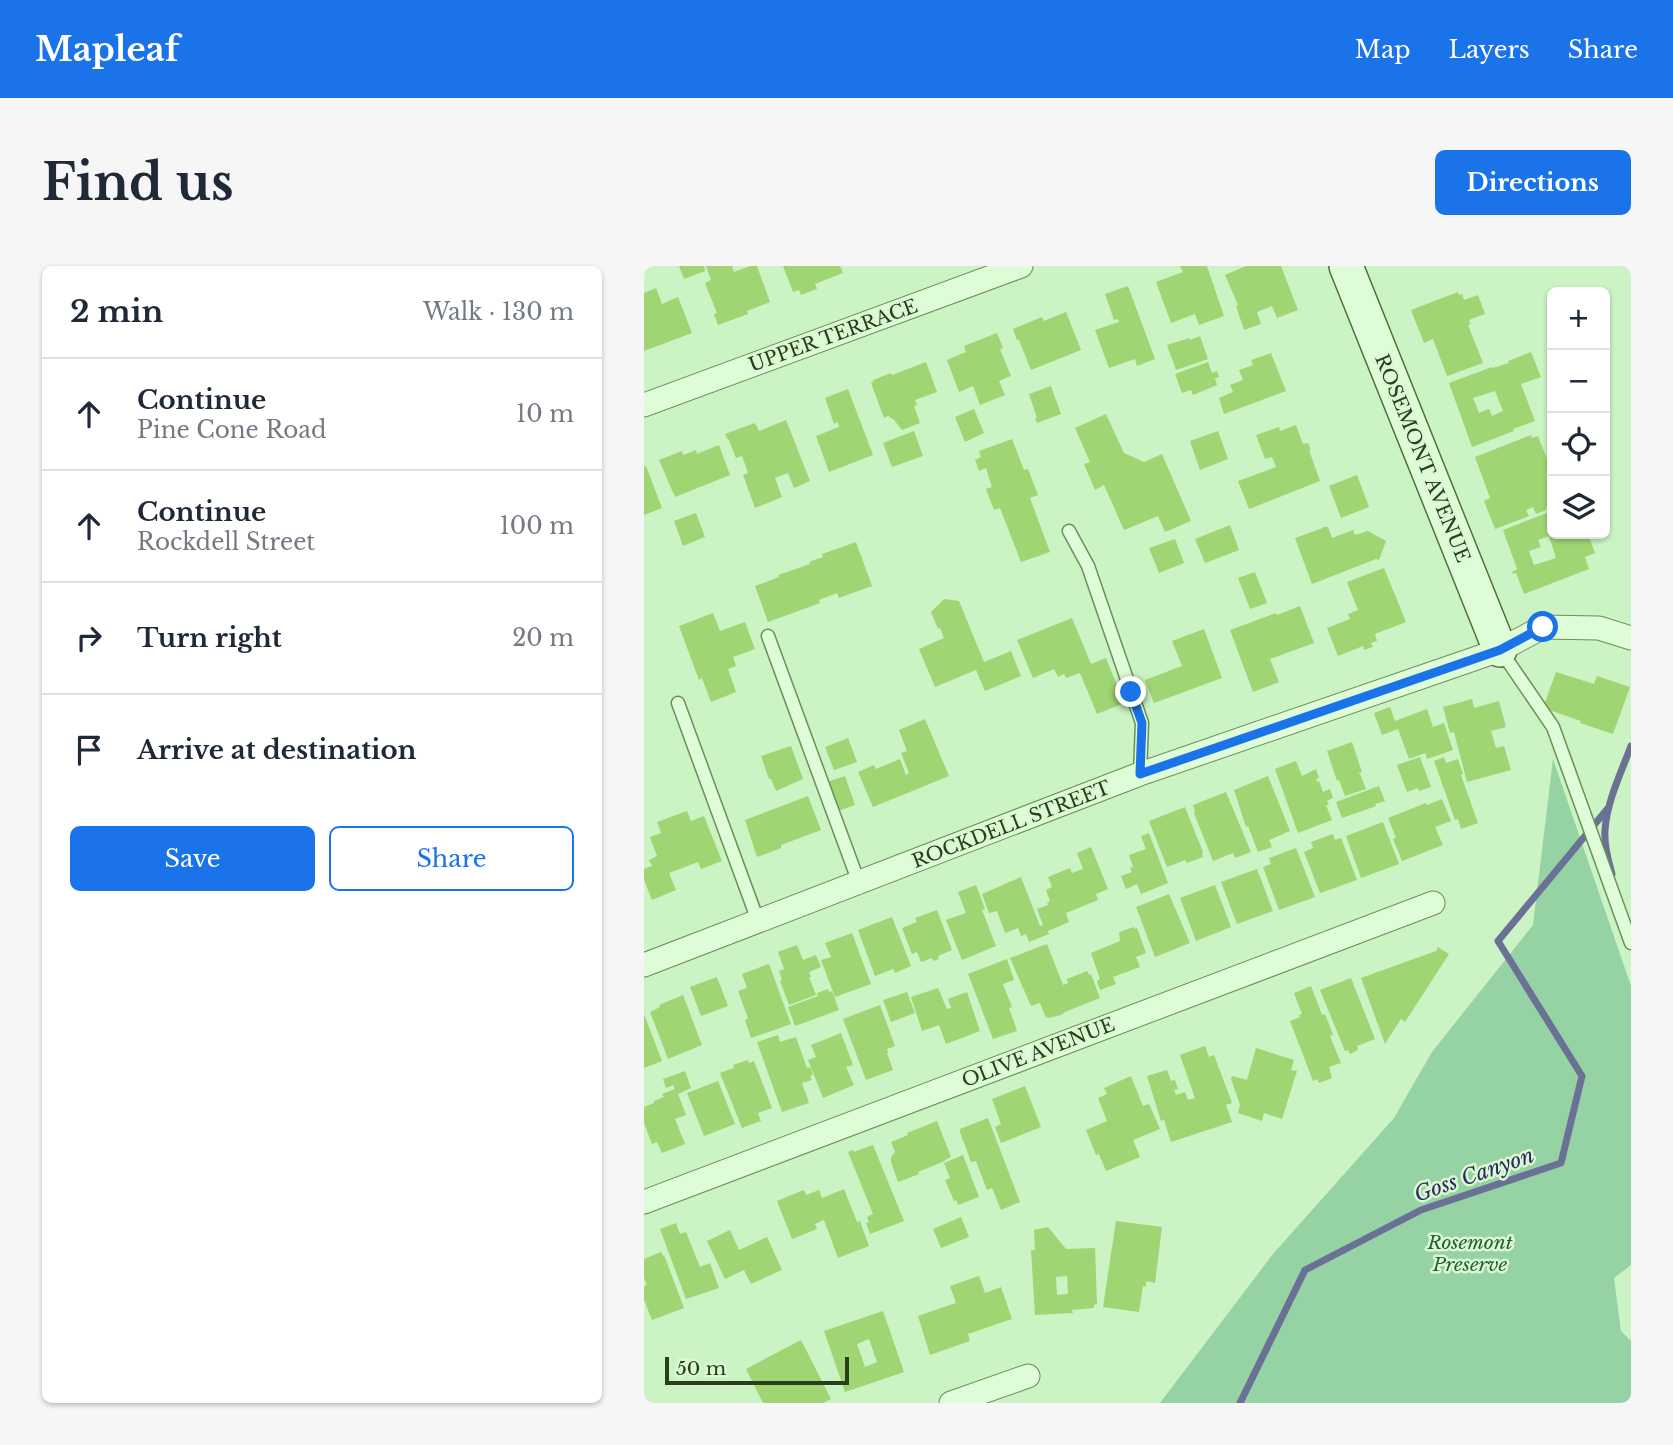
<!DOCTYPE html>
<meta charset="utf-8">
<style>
body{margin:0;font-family:"Libre Baskerville",serif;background:#f6f6f7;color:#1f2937}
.controls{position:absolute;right:21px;top:21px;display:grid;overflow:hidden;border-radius:10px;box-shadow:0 2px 5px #0004}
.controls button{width:63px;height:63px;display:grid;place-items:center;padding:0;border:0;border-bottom:2px solid #e0e1e3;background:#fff;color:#1f2937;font:35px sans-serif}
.scale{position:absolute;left:21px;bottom:18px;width:184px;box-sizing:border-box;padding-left:7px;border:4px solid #2a3e1d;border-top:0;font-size:19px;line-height:24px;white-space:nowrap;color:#2a3e1d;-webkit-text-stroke:5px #daf9d3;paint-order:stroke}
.stop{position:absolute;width:21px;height:21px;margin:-16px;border:5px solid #1a73e8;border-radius:50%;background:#fff}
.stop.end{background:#1a73e8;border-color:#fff;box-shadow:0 2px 7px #0008}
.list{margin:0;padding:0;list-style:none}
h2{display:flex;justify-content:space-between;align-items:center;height:91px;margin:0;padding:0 28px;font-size:30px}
h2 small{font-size:23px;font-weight:400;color:#747a83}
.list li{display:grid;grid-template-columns:46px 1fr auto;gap:21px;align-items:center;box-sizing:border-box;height:112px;padding:0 28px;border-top:2px solid #e0e1e3}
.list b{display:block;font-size:26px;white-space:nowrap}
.list p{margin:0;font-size:23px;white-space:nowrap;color:#747a83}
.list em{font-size:23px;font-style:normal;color:#747a83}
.actions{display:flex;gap:14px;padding:21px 28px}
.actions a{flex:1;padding:16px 0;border:2px solid #1a73e8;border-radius:10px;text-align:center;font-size:24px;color:#1a73e8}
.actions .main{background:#1a73e8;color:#fff}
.icon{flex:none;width:38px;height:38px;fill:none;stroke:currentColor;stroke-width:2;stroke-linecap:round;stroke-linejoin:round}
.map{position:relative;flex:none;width:987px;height:1137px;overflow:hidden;border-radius:10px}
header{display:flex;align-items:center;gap:42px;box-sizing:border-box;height:98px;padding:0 35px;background:#1a73e8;color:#fff}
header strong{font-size:33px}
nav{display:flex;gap:38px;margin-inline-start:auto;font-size:24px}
.intro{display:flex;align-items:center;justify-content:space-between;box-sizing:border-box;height:168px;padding:0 42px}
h1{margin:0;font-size:49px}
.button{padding:18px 32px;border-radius:10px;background:#1a73e8;color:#fff;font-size:24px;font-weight:700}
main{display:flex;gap:42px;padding:0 42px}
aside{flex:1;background:#fff;border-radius:10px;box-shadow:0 2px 5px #0004}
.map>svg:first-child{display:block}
.green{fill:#95d3a4}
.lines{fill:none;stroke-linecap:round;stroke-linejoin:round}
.stream{stroke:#6b7095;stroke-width:7}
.building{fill:#a0d574;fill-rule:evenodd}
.lane-casing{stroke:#6a9057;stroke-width:15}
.street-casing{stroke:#6a9057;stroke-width:25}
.secondary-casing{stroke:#4f723a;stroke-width:36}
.lane{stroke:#defcd7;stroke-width:12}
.street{stroke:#defcd7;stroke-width:23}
.secondary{stroke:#defcd7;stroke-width:33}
.route{stroke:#1a73e8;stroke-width:9}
.labels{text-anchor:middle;stroke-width:5;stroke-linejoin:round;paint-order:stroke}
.street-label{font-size:19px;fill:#2a3e1d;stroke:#daf9d3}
.park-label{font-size:19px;font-style:italic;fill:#215d38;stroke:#daf9d3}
.water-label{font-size:21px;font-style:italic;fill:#2e2a5f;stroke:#daf9d3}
</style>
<header>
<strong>Mapleaf</strong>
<nav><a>Map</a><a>Layers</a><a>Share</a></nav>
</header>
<div class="intro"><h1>Find us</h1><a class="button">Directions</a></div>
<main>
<aside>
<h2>2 min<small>Walk · 130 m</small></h2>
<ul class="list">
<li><svg class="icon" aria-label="ahead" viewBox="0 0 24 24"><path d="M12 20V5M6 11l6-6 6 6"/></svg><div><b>Continue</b><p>Pine Cone Road</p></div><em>10 m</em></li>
<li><svg class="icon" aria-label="ahead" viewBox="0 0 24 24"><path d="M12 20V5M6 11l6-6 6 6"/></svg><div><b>Continue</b><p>Rockdell Street</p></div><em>100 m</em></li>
<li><svg class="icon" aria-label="right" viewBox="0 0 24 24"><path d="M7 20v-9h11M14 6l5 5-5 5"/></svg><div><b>Turn right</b></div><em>20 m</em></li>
<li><svg class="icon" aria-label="arrive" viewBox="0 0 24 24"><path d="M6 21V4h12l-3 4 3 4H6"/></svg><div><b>Arrive at destination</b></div></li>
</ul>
<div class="actions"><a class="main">Save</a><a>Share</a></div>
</aside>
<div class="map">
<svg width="987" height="1137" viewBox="0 0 987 1137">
<rect width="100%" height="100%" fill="#cbf3c3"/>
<!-- green -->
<path class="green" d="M909,493L987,720V999L970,1012L977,1065L987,1075V1137H516L629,988L750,852L788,786L889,659Z"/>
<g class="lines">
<!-- stream -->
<path class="stream" d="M968,608C964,593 960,579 961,564C963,535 977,507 987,480
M596,1137L661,1004L777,944L917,897L938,810L854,675L965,541"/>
</g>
<!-- building -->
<path class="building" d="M35,0H60L61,5L40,13Z
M62,0H88L90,6L106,0H113L126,36L103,45L104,48L74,59L70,48L73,47L61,17L67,14Z
M139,0H196L199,7L171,18L173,23L157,29L155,24L149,26Z
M536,0H563L580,50L555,59L551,48L527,57L512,16L539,6Z
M602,0H637L654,44L633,52L628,40L613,46L617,58L600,64L592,40L594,39L581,9Z
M484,20L511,93L493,100L491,93L465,102L451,64L475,56L474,53L470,54L461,28Z
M12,22L18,38L34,31L48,67L0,85V27Z
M814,26L815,29L818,28L820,34L834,29L841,48L827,53L825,55L827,58L824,59L839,97L803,110L789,73L780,77L767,44Z
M422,46L437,84L387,104L375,74H373L369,63L398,51L400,55Z
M353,67L359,82L356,83L367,110L355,115L361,129L336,139L329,120L315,126L303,94L322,86L320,80Z
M556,70L564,93L532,104L523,79L545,72L546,74Z
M887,86L897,111L877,118L891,155L869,163L870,165L828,181L805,117L848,101L849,102L865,97L864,95ZM851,125L859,145L848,150L845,143L835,147L829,132Z
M627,87L642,125L580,148L575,132L589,126L586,119L599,114L595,104L609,99L607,94Z
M282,96L293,126L271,134L273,139L270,140L276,157L258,164L250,154L244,150L240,152L227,117L229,116V114L247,107L248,109Z
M564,96L568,107L573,105L575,111L571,112L573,119L549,129L547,124L538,127L531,108Z
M407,120L417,148L393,157L391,152H393L385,128Z
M204,123L229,189L185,206L172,170L195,161L194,156L190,158L181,132Z
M330,143L340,167L321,176L311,151Z
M462,148L480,187L500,196L518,188L547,255L521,266L514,250L480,264L460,219L451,224L440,198L446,196L431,162Z
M142,154L166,215L150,222L144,207L131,212L138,231L111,242L99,209L104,207L98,190L92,192L85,174H84L81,168L111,157L115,165Z
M652,159L659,178L664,177L667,184H665L676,215L605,243L594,215L632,201L628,191L621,193L612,169L635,161L636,165Z
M270,165L279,190L248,201L239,177Z
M574,165L584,193L556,204L546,175Z
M887,169L888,172L894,170L908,206L902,208L908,225V239L902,241V244L892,248L889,241L882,244L885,250L851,263L840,235L846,232L831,191Z
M368,173L380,204L384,203L394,229L386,232L406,286L377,296L356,242L350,244L342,223L348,221L342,202L335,205L331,194L337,191L335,185Z
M75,179L86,209L31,231L15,194L38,185L39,189L52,184L53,188Z
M2,200L18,242L0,249V201Z
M713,209L725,241L697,252L685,220Z
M908,245V268H944L951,287L941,291L945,303L880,328L872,307L869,308L868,306L873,303L859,264ZM905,270L912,292L890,299L885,285L897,281L894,274Z
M52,247L61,271L39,280L30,255Z
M586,259L595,284L561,297L551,273Z
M679,261H684L688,272L709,264L711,269L724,265L742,275L735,294L732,293L668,318L651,272L679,262Z
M531,273L540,297L515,307L505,282Z
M212,276L228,320L195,332L193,327L175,334L176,337L124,356L111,320L135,311L134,309L166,298L165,296L179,291L178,288Z
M740,302L762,356L731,368L733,375L727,377L729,381L720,384L719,380L694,390L683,362L706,353L704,348L714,344L703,316Z
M611,306L623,337L606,343L594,312Z
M300,333L315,335L340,396L367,385L377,410L341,425L332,404L291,421L275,383L300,372L296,362L294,363L287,346Z
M656,340L670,377L626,393L635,416L609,426L586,364L632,347L633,349Z
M69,347L76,365L101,356L111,383L89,391L92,400L84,403L92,426L67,436L58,412L55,414L35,360Z
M428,352L447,398L462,392L480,437L453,448L436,407L422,412L420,408L414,411L410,403L389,412L373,374Z
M560,363L578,412L510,437L501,414L538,400L528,375Z
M912,406L950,418L953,410L986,421L969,468L936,457L937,455L899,442Z
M828,433L830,442L855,435L862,461L847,465L852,482L860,480L867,504L823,516L810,466L806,467L799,441Z
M746,441L751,455L783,443L789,461L800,457L809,484L783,493L781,487L765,493L754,463L738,469L730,447Z
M281,453L305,510L229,541L214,506L230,499L232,503L256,493L262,509L265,507L257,487L263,485L255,464Z
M204,472L213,496L190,504L181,481Z
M708,476L718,506L714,507L716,508L722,523L701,530L695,514L693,515L683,485Z
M147,480L159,513L132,525L127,513H125L117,490Z
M776,491L787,521L775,525L774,522L763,526L753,499Z
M800,491L802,497L814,493L819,508L817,509L834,557L817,563L814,553L811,554L790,495Z
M652,495L658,510L672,503L675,512L672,513L673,516L675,515L679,526L686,523L689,532L683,535L685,539H682L688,554L654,567L631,503Z
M201,510L211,539L191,546L180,517Z
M624,510L646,565L625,574L628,581L614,586L604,560L602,561L590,524Z
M735,520L741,535L731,538L732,540L698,552L692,536Z
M582,526L607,586L591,592L589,587L569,595L550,547L551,546L549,539Z
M164,530L177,564L137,579V582L113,591L101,554Z
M798,533L807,555L791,561L799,579L758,595L749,573L752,572L744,552L782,537L783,539Z
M541,541L559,586L558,587L559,591L543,597L541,594L523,601L505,555Z
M43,545L47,555L60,550L78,595L57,603L54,596L25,607L32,624L8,634L0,614V603L8,600L5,594L13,590L6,571L17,567L13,556Z
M739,556L755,598L717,612L702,570Z
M505,567L524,617L497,628L493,618L482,623L477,610L488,606L486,602L489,601L485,589L502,583L497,570Z
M689,568L691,574L697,572L713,614L676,627L660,586L669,582L667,576Z
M447,581L464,623L452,628L454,634L422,647L425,656L404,665L405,668L385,676L382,668L377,670L374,662L361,667L353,645L345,647L338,628L377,611L396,660L399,659L393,643L404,639L403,637L406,635L402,624L408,621L404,611L426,602L428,607L439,603L433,587Z
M652,582L671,631L635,644L619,601L627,598L625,592Z
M613,603L629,645L593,658L577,616Z
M332,619L341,643L338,644L352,680L318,694L302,654L322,647L314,626Z
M571,619L587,661L552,675L536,632Z
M525,628L546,677L511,691L492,641Z
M293,644L308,684L294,690L295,693L289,695L288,692L277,696L273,686L268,688L258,662L273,656L271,652Z
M248,651L267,700L251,707L249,703L231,710L214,664Z
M490,661L491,663L493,662L502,687L492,691L496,701L469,711L472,718L456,724L453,715L456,713L447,687L476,675L475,666Z
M208,667L227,718L191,731L177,694L187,691L181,677Z
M403,678L419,719L424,717L423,713L443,705L445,709L447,708L456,732L421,746L417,749L404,752L401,750L396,737L387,740L366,692Z
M153,679L159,694L172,689L177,701L165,706L167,711H165L172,729L145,739L136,715L138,714L135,705L140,703L134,686Z
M794,681L805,688L761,756L757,753L741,778L717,712L792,685Z
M363,693L370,714L359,718L368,741L365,742L373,765L349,773L324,708Z
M125,698L147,758L107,772L101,754L104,752L94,725L103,722L98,708Z
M73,711L84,740L57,750L46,721Z
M707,712L731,773L713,780L714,784L706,788L704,784L701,785L676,724Z
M667,720L678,749L681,748L689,769L686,770L697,797L685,801L688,812L675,817L673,813L669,815L646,755L656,751L655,749L658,748L650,727Z
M294,722L303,743L307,742L304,733L323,726L336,765L302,778L295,759L278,765L267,731Z
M184,723L185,726L188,725L195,744L151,760L144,741L174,730L173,727Z
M263,726L271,747L247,756L239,734Z
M39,729L58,779L24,793L6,746L16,741L15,739Z
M236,739L251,780L243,783L244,787H243L249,804L222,814L199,753Z
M0,748L18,795L0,802Z
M197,767L209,799L202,801L210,819L179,832L164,794L172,791L167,779Z
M134,769L136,776L152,771L163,802L166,801L169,809L166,810L168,814L158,817L165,837L138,846L113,776Z
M561,780L565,791L570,789L588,837L582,839L588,856L527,876L520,854L517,855L503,810L523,804L527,815L531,814L534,823L530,824L532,829L541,826L544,834L551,832L536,789Z
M612,782L650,794L647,804L653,805L638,853L620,847L618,855L594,847L596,839L587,813L588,810L603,814Z
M104,794L105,797L110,795L128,842L114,847L117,855L98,862L76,807L90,802L89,799Z
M41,805L47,822L34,828L42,849L31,853L41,878L18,887L13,876L8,878L0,857V841L10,837V835L20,831L18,828L31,823L29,819L22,822L19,813Z
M487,810L499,840L505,838L516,863L489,874L496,891L462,905L455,888L452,889L442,864L463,855L454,832L463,828L460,822Z
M74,815L91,858L60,870L43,827Z
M381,820L397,861L357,877L351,861L357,858L348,833Z
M344,852L376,936L357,944L348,922L343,924L332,895L327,896L316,866V863Z
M293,855L307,891L301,894V895L274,906L275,908L254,916L247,896V891L251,886L247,876L264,869L263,867Z
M229,879L260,955L226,968L222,957L225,956L223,951L229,948L204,886L209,884L210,886Z
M319,889L335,931L314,939L312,934L310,935L301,914L306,912L300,897Z
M200,923L213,956L216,955L225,980L194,992L180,954L171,958L173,963L148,973L133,935L160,924L162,929L175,924L178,932Z
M317,951L325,971L297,982L289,963Z
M472,955L518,961L511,1017L502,1015V1021L499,1020L495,1046L459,1041Z
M32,957L36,968L42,966L56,1001L66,997L75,1022L42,1033L16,963Z
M404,961L422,983L451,982L453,1038L450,1039V1042L428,1044L429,1047L391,1049L387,984H391L390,964ZM423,1010L424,1028L413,1029L412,1011Z
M86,964L95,984L123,971L138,1004L107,1018L100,1004L81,1013L63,975Z
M17,986L19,990L20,989L40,1042L8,1054L0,1034V1020L3,1019L0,1012V993Z
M335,1010L341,1027L357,1021L368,1053L324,1068L326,1075L286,1089L274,1050L312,1037L306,1020Z
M239,1045L260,1106L201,1126L180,1065ZM225,1073L233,1096L221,1101L213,1078Z
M157,1074L187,1133L179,1137H119L102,1103Z"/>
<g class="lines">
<defs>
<path id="lane" d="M425,265L444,300L498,457L496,508
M124,370L215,617
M857,385L909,461L987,677
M34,437L114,655"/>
<path id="street" d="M0,139L377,0
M0,699L496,508L856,384L899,361L955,362L987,372
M0,936L789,637
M307,1137L384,1110"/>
<path id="secondary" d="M702,0L856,384"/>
</defs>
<!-- lane casing -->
<use href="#lane" class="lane-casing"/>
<!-- street casing -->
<use href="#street" class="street-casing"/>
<!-- secondary casing -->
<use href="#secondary" class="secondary-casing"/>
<!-- lane -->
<use href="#lane" class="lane"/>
<!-- street -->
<use href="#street" class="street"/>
<!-- secondary -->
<use href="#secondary" class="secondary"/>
</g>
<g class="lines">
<!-- route -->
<path class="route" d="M487,426L498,457L496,508L856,384L899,361"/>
</g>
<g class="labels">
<!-- street labels -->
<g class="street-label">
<text transform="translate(189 69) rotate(-20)" y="7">UPPER TERRACE</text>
<text transform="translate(779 192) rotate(68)" y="7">ROSEMONT AVENUE</text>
<text transform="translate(367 558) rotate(-21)" y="7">ROCKDELL STREET</text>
<text transform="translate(394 786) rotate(-21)" y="7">OLIVE AVENUE</text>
</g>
<!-- park labels -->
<g class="park-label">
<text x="826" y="983">Rosemont<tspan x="826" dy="22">Preserve</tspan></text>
</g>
<!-- water labels -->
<g class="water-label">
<text transform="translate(830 909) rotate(-19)" y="7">Goss Canyon</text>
</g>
</g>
</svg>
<div class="controls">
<button>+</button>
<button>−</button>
<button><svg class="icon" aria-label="locate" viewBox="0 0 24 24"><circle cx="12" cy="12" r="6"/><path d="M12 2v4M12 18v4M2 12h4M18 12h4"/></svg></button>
<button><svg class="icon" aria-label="layers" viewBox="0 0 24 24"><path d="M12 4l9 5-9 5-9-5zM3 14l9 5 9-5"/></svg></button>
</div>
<div class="scale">50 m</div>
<div class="stop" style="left:899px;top:361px"></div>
<div class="stop end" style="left:487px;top:426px"></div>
</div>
</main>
